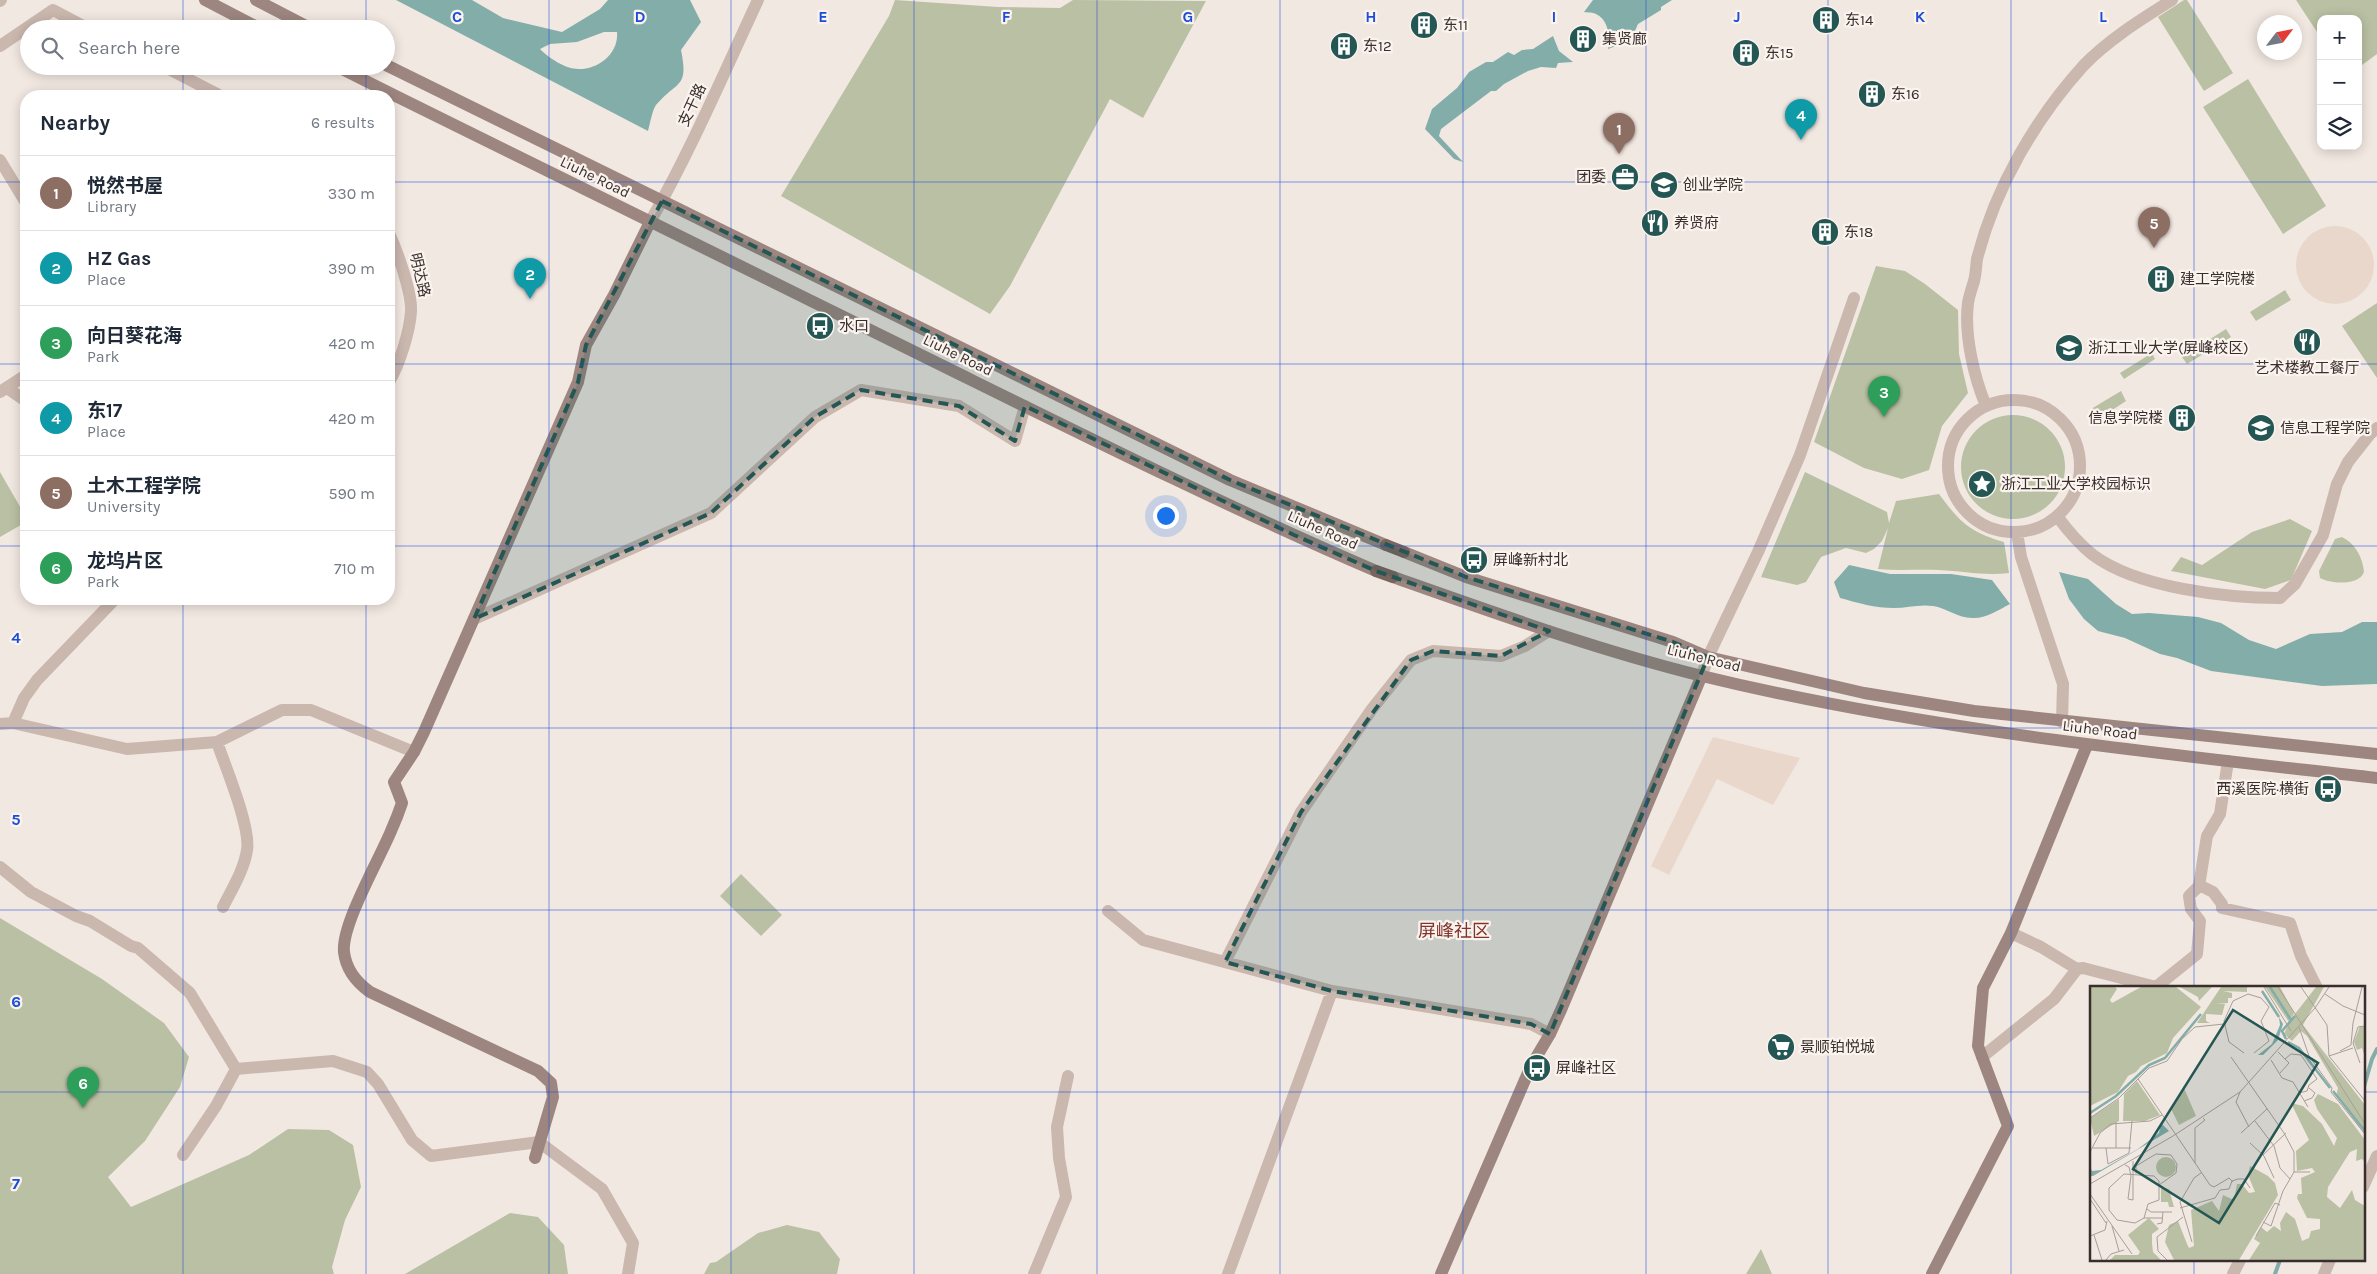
<!DOCTYPE html>
<meta charset="utf-8">
<style>
body{margin:0;font-family:Karla,"Noto Sans SC",sans-serif;background:#f2f2f3;color:#1f2937}
.controls{position:absolute;right:15px;top:15px;display:grid;overflow:hidden;border-radius:10px;box-shadow:0 2px 12px #0003}
.controls button{width:45px;height:45px;display:grid;place-items:center;padding:0;border:0;border-bottom:1px solid #e0e1e3;background:#fff;color:#1f2937;font:25px sans-serif}
.compass{position:absolute;left:2257px;top:15px;width:45px;height:45px;border-radius:50%;background:#fff;box-shadow:0 2px 12px #0003;rotate:58deg}
.you{position:absolute;left:1165px;top:515px;width:18px;height:18px;margin:-12px;border:4px solid #fff;border-radius:50%;background:#1a73e8;box-shadow:0 0 0 8px #1a73e833}
.badge{display:grid;place-items:center;width:32px;height:32px;border-radius:50%;background:#245754;color:#fff;font-size:16px;font-weight:700}
.pin{position:absolute;translate:-50% -41px;filter:drop-shadow(0 1px 2px #0008)}
.pin::after{content:'';position:absolute;top:26px;width:18px;height:15px;background:inherit;clip-path:polygon(0 0,100% 0,50% 100%)}
.list{margin:0;padding:0;list-style:none}
h2{display:flex;justify-content:space-between;align-items:center;height:65px;margin:0;padding:0 20px;font-size:21px}
h2 small{font-size:16px;font-weight:400;color:#747a83}
.list li{display:grid;grid-template-columns:32px 1fr auto;gap:15px;align-items:center;box-sizing:border-box;height:75px;padding:0 20px;border-top:1px solid #e0e1e3}
.list b{display:block;font-size:19px;white-space:nowrap}
.list p{margin:0;font-size:16px;white-space:nowrap;color:#747a83}
.list em{font-size:16px;font-style:normal;color:#747a83}
.icon{flex:none;width:28px;height:28px;fill:none;stroke:currentColor;stroke-width:2;stroke-linecap:round;stroke-linejoin:round}
.map{position:relative;flex:none;width:2377px;height:1274px;overflow:hidden}
.search{position:absolute;background:#fff;box-shadow:0 2px 12px #0003;left:20px;top:20px;width:375px;height:55px;display:flex;align-items:center;gap:12px;box-sizing:border-box;padding:0 18px;border-radius:28px;color:#747a83;font-size:19px}
.panel{position:absolute;background:#fff;box-shadow:0 2px 12px #0003;left:20px;top:90px;width:375px;height:515px;border-radius:20px}
.map>svg:first-child{display:block}
.green{fill:#bac0a3}
.plaza{fill:#e8d7ca}
.water{fill:#83ada9;fill-rule:evenodd}
.lines{fill:none;stroke-linecap:round;stroke-linejoin:round}
.stream{stroke:#83ada9;stroke-width:4}
.street{stroke:#cab7ae;stroke-width:12}
.secondary{stroke:#9d8680;stroke-width:12}
.primary{stroke:#79645e;stroke-width:12}
.marked{fill:#245754;fill-opacity:0.2;stroke:#245754;stroke-width:4;stroke-dasharray:10 6;stroke-linejoin:round}
.grid{fill:none;stroke:#1d4ed8;stroke-width:1;stroke-opacity:0.55}
.labels{text-anchor:middle;stroke-width:4.5;stroke-linejoin:round;paint-order:stroke}
.poi-label{font-size:15px;fill:#392e2c;stroke:#faf3ee;text-anchor:start}
.street-label{font-size:15px;fill:#392e2c;stroke:#faf3ee}
.quarter-label{font-size:18px;fill:#81342b;stroke:#faf3ee}
.inset-river{fill:none;stroke:#83ada9;stroke-width:2.5}
.inset-road{fill:none;stroke:#a89e99;stroke-width:1}
.view{fill:#245754;fill-opacity:0.15;stroke:#245754;stroke-width:2.5}
.inset-edge{fill:none;stroke:#392e2c;stroke-width:2.5}
.grid-label{font-size:16px;text-anchor:middle;font-weight:bold;fill:#1d4ed8;stroke:#faf3ee;stroke-width:4.5;stroke-linejoin:round;paint-order:stroke}
</style>
<div class="map">
<svg width="2377" height="1274" viewBox="0 0 2377 1274">
<rect width="100%" height="100%" fill="#f2e8e2"/>
<!-- green -->
<path class="green" d="M895,0L998,7L1060,8L1073,0L1206,1L1143,118L1110,99L1010,286L990,314L781,196L889,16Z
M2184,0H2187L2233,73L2204,91L2158,17Z
M2296,0H2377V54L2358,68V19H2321V38Z
M2248,79L2326,206L2283,234L2203,107Z
M1876,266L1905,271L1925,284L1958,310L1959,354L1968,393L1942,426L1929,470L1902,479L1864,468L1814,442Z
M2285,290L2291,300L2256,321L2250,312Z
M2377,303V378L2342,326Z
M2226,329L2231,337L2187,364L2182,357Z
M2152,353L2155,359L2124,379L2120,373Z
M2121,391L2126,401L2097,420L2091,409Z
M1961 467a52 52 0 1 1 104 0a52 52 0 1 1-104 0Z
M0,472L26,517V522L0,537Z
M1805,472L1887,512L1889,523L1896,501L1939,494C1960,522 1969,532 2004,542L2009,573C1984,576 1963,571 1939,570C1918,569 1898,571 1878,569L1888,528L1882,541L1874,549L1866,553L1846,548L1821,557L1806,582L1797,585L1761,577Z
M2290,519L2312,531L2291,580L2265,589L2171,571L2181,557L2202,565L2252,532Z
M2342,537C2355,543 2363,558 2364,572C2359,586 2331,584 2320,578L2319,571L2335,539Z
M741,874L782,915L761,936L720,896Z
M0,918L102,979L164,1023L189,1057L180,1087L145,1141L108,1177L131,1207L249,1155L288,1129L329,1130L353,1145L361,1187L345,1220L332,1267L334,1274H0Z
M510,1213L538,1217L564,1245L568,1274H405Z
M787,1225L819,1232L840,1259L837,1274H704L710,1263L716,1262L758,1233Z
M1761,1249L1772,1274H1746Z"/>
<!-- plaza -->
<path class="plaza" d="M2296 265a39 39 0 1 1 78 0a39 39 0 1 1-78 0Z
M1713,737L1800,758L1773,805L1717,779L1669,875L1651,866Z"/>
<!-- water -->
<path class="water" d="M396,0H472L503,18L562,32L600,9L608,0H690L701,22L681,50C689,89 677,80 656,105C652,111 650,124 648,131ZM604,32H617C619,53 599,69 579,69C565,69 549,58 540,49L550,44L577,42Z
M1593,0H1672L1661,7V10L1638,24L1631,40L1608,49C1610,37 1609,20 1596,14C1593,12 1588,13 1584,12Z
M1553,36L1559,51L1573,62L1558,63L1556,68L1541,67L1528,71L1504,84L1496,91H1491L1441,129L1439,136L1463,162L1454,159L1425,129L1432,109L1457,88L1469,72L1486,62H1493L1508,52L1514,55L1522,50L1533,49Z
M1849,565L1890,574H1951L1992,580L2010,604C1999,610 1986,618 1974,618C1959,619 1947,608 1933,606C1919,604 1907,608 1894,608C1875,608 1858,603 1840,598L1834,582Z
M2059,572L2088,579L2116,604L2132,614L2149,613L2198,617L2221,623L2249,640L2276,649L2310,634L2342,632L2362,622H2377V684L2322,686L2211,671L2177,658L2160,654L2125,638L2098,631L2084,619L2069,599Z"/>
<g class="lines">
<!-- stream -->
<path class="stream" d="M2363,1090L2372,1059L2377,1049
M2275,1274L2280,1260"/>
<!-- street -->
<path class="street" d="M0,1L1,0
M0,46L53,10L89,29
M163,66L221,96
M0,160L26,203
M650,222C691,150 723,75 758,0
M389,233C397,250 412,293 411,311C410,331 399,366 389,382
M7,388L26,401
M0,392L26,375
M1948 466a66 66 0 1 1 132 0a66 66 0 1 1-132 0Z
M1986,406C1974,377 1964,335 1968,303C1969,296 1972,288 1974,281C1976,274 1976,266 1977,259C1995,188 2035,119 2084,65C2109,39 2142,19 2172,0
M2057,516C2068,531 2079,544 2093,555C2137,588 2227,598 2280,598L2295,584L2323,535L2337,484L2348,462L2370,434L2377,428
M2017,532L2021,557L2063,684L2062,722
M474,619L711,513L815,417L861,390L959,406L1015,441L1025,406
M1702,675L1708,657L1758,552L1800,455L1854,298
M13,723L24,698L37,680L115,599
M0,724L13,723L127,749L217,742L282,710H311L414,752
M217,742C225,766 251,827 247,850C244,870 232,889 223,907
M0,867L31,892L76,916L90,921L131,946L138,948L190,993L236,1069
M2199,885L2213,892L2222,904V908L2290,923L2301,956L2317,988
M1108,911L1143,940L1332,991L1531,1024L1550,1034
M2011,933L2041,947L2077,969L2083,968L2156,987L2197,954L2200,921L2191,909L2189,896L2199,886L2207,836L2220,814L2228,761
M1225,962L1301,812L1372,709L1411,660L1433,651L1501,656L1525,646L1549,631
M1982,1057L2054,999L2077,969
M236,1069L333,1061L367,1072L378,1084L412,1140L431,1156L539,1142L602,1189L633,1243L628,1274
M183,1155L216,1106L236,1069
M2363,1187L2377,1156
M1034,1274L1066,1197L1059,1158L1057,1127L1068,1076
M1228,1274L1332,991
M2233,1274L2240,1260
M2324,1274L2330,1260"/>
<!-- secondary -->
<path class="secondary" d="M205,0L261,29
M256,0L312,29
M386,65L1230,480L1386,545
M336,66C535,166 735,264 935,362C1081,434 1227,507 1376,571
M1404,552L1466,577L1673,642L1708,657L1864,693L1974,711L2377,754
M1393,577C1495,613 1597,650 1702,676C1924,730 2150,752 2377,778
M535,1158L553,1097L551,1083L538,1071L370,992C356,982 346,969 344,952C341,925 380,858 391,831C395,822 399,812 402,803L394,782L414,752L424,732L578,382L586,345L614,295L650,222
M1441,1274L1531,1066L1550,1034L1561,1010L1702,675
M1932,1274L2008,1126L1978,1046L1983,988L2011,933L2087,745"/>
<!-- primary -->
<path class="primary" d="M1386,545L1404,552
M1376,571L1393,577"/>
</g>
<!-- marked area -->
<path class="marked" d="M662,201L1230,480L1466,577L1673,642L1708,657L1550,1034L1531,1024L1332,991L1225,962L1301,812L1411,660L1433,651L1501,656L1549,631L1376,571L1294,535L1025,406L1015,441L959,406L861,390L815,417L711,513L474,619L578,382L586,345Z"/>
<!-- grid -->
<path class="grid" d="M183,0V29M366,0V29M549,0V1274M731,0V1274M914,0V1274M1097,0V1274M1280,0V1274M1463,0V1274M1646,0V1274M1828,0V1274M2011,0V1274M2194,0V988M183,66V96M366,66V96M0,182H26M389,182H2377M0,364H26M389,364H2377M0,546H26M389,546H2377M183,599V1274M366,599V1274M0,728H2377M0,910H2377M0,1092H2091M2363,1092H2377M2194,1260V1274"/>
<!-- icons -->
<defs>
<symbol id="building-disc" viewBox="-11 -11 22 22"><circle r="9.5" fill="#245754" stroke="#faf3ee"/><path d="M-4-6H4V6H1V3H-1V6H-4ZM-2.5-4.3h1.7v1.8h-1.7ZM.8-4.3h1.7v1.8H.8ZM-2.5-1h1.7V.8h-1.7ZM.8-1h1.7V.8H.8Z" fill="#fff"/></symbol>
<symbol id="office-disc" viewBox="-11 -11 22 22"><circle r="9.5" fill="#245754" stroke="#faf3ee"/><path d="M-6-3h4V-5.5h4V-3h4V5H-6ZM-1-4.5V-3h2v-1.5ZM-6 0V1H6V0Z" fill="#fff"/></symbol>
<symbol id="university-disc" viewBox="-11 -11 22 22"><circle r="9.5" fill="#245754" stroke="#faf3ee"/><path d="M0-5L7-2L0 1L-7-2ZM-4 1L0 2.5L4 1V4Q0 6-4 4Z" fill="#fff"/></symbol>
<symbol id="restaurant-disc" viewBox="-11 -11 22 22"><circle r="9.5" fill="#245754" stroke="#faf3ee"/><path d="M-5-6h1v4h1v-4h1v4h1v-4h1v5L-1.5 .5V6h-2V.5L-5-1ZM5-6V6H3V1.5H1.5Q1.5-4 5-6Z" fill="#fff"/></symbol>
<symbol id="bus-disc" viewBox="-11 -11 22 22"><circle r="9.5" fill="#245754" stroke="#faf3ee"/><path d="M-5-6H5V4H4V6H2V4H-2V6H-4V4H-5ZM-3.5-4V0h7V-4ZM-3.5 1.2v1.5H-2V1.2ZM2 1.2v1.5H3.5V1.2Z" fill="#fff"/></symbol>
<symbol id="sight-disc" viewBox="-11 -11 22 22"><circle r="9.5" fill="#245754" stroke="#faf3ee"/><path d="M0-6L1.8-2.2L6-1.7L2.9 1.2L3.7 5.4L0 3.3L-3.7 5.4L-2.9 1.2L-6-1.7L-1.8-2.2Z" fill="#fff"/></symbol>
<symbol id="supermarket-disc" viewBox="-11 -11 22 22"><circle r="9.5" fill="#245754" stroke="#faf3ee"/><path d="M-6-5.5h2.5l.6 2H6L4.5 2H-2.5L-4.4-4H-6ZM-1.5 3.2a1.3 1.3 0 1 0 .1 0ZM3 3.2a1.3 1.3 0 1 0 .1 0Z" fill="#fff"/></symbol>
</defs>
<g fill-rule="evenodd">
<use href="#building-disc" x="1810" y="4" width="32" height="32"/>
<use href="#building-disc" x="1408" y="9" width="32" height="32"/>
<use href="#building-disc" x="1567" y="23" width="32" height="32"/>
<use href="#building-disc" x="1328" y="30" width="32" height="32"/>
<use href="#building-disc" x="1730" y="37" width="32" height="32"/>
<use href="#building-disc" x="1856" y="78" width="32" height="32"/>
<use href="#office-disc" x="1609" y="161" width="32" height="32"/>
<use href="#university-disc" x="1648" y="169" width="32" height="32"/>
<use href="#restaurant-disc" x="1639" y="207" width="32" height="32"/>
<use href="#building-disc" x="1809" y="216" width="32" height="32"/>
<use href="#building-disc" x="2145" y="263" width="32" height="32"/>
<use href="#bus-disc" x="804" y="310" width="32" height="32"/>
<use href="#restaurant-disc" x="2291" y="326" width="32" height="32"/>
<use href="#university-disc" x="2053" y="332" width="32" height="32"/>
<use href="#building-disc" x="2166" y="402" width="32" height="32"/>
<use href="#university-disc" x="2245" y="412" width="32" height="32"/>
<use href="#sight-disc" x="1966" y="468" width="32" height="32"/>
<use href="#bus-disc" x="1458" y="544" width="32" height="32"/>
<use href="#bus-disc" x="2312" y="773" width="32" height="32"/>
<use href="#supermarket-disc" x="1765" y="1031" width="32" height="32"/>
<use href="#bus-disc" x="1521" y="1052" width="32" height="32"/>
</g>
<g class="labels">
<!-- poi labels -->
<g class="poi-label">
<text x="1845" y="25">东14</text>
<text x="1443" y="30">东11</text>
<text x="1602" y="44">集贤廊</text>
<text x="1363" y="51">东12</text>
<text x="1765" y="58">东15</text>
<text x="1891" y="99">东16</text>
<text x="1606" y="182" text-anchor="end">团委</text>
<text x="1683" y="190">创业学院</text>
<text x="1674" y="228">养贤府</text>
<text x="1844" y="237">东18</text>
<text x="2180" y="284">建工学院楼</text>
<text x="839" y="331">水口</text>
<text x="2088" y="353">浙江工业大学(屏峰校区)</text>
<text x="2307" y="373" text-anchor="middle">艺术楼教工餐厅</text>
<text x="2163" y="423" text-anchor="end">信息学院楼</text>
<text x="2280" y="433">信息工程学院</text>
<text x="2001" y="489">浙江工业大学校园标识</text>
<text x="1493" y="565">屏峰新村北</text>
<text x="2309" y="794" text-anchor="end">西溪医院·横街</text>
<text x="1800" y="1052">景顺铂悦城</text>
<text x="1556" y="1073">屏峰社区</text>
</g>
<!-- street labels -->
<g class="street-label">
<text transform="translate(692 105) rotate(-65)" y="5">支干路</text>
<text transform="translate(595 177) rotate(26)" y="5">Liuhe Road</text>
<text transform="translate(420 275) rotate(77)" y="5">明达路</text>
<text transform="translate(958 355) rotate(26)" y="5">Liuhe Road</text>
<text transform="translate(1323 530) rotate(24)" y="5">Liuhe Road</text>
<text transform="translate(1704 658) rotate(14)" y="5">Liuhe Road</text>
<text transform="translate(2100 730) rotate(7)" y="5">Liuhe Road</text>
</g>
<!-- quarter labels -->
<g class="quarter-label">
<text x="1454" y="937">屏峰社区</text>
</g>
</g>
<!-- overview -->
<g transform="translate(2090 986)">
<rect width="275" height="275" fill="#f2e8e2"/>
<path d="M0,1H25L27,3L20,14L22,17L51,1H86L111,21L83,52L77,67L51,80L46,86L38,90L28,106L0,120ZM90,1H122L109,15L108,11ZM131,1H157V6L133,5L142,7V12H138V17L126,18H135L132,29L116,28V35L120,37H107ZM175,1H190L204,27L201,33L226,1H234L213,39L275,119V149L246,110L248,102L217,50L211,45L202,55L194,48L199,36ZM270,40L275,41V71L272,62L267,64L264,56ZM47,95L70,129L55,135H33L34,108ZM94,102L106,130L89,139L81,123ZM228,108L248,118L275,154V176L272,173L266,175L267,163L260,166L238,201L237,211L250,222L262,204L265,214L275,220V274H159L170,257L164,253L171,241L177,246L184,240L191,245L190,237L196,226L205,233L212,255L219,252L221,245L230,243V233L217,232L207,212L208,208H212L211,192L225,186L222,182L207,185L206,165L219,154L201,117L213,120L232,138L244,160L247,152L227,123L224,114ZM29,113V135L4,150L0,132ZM66 181a10 10 0 1 1 20 0a10 10 0 1 1-20 0ZM160,180L178,190L185,197L188,209L149,274H84L75,256L79,239L88,235L97,258L99,262L104,260L101,224L122,215L129,225L133,209L144,214L147,198H152L159,207L165,206L158,189ZM71,202L79,203L84,221H79L78,216H71ZM59,232L69,243L62,248V257L63,266L71,274H20L25,269H48L50,266L38,249Z" fill="#bac0a3"/>
<path d="M189,31L193,38L188,54L173,69H168L182,58L190,39ZM71,137L79,145L3,190H0V180L2,185L11,184L48,163L69,147Z" fill="#83ada9"/>
<path class="inset-river" d="M180,1L201,34M172,5L189,31M196,53L192,45L205,30M198,56L209,62L240,102M243,105L275,145M0,127L26,110L59,79L75,72L111,28"/>
<path class="inset-road" d="M174,1L201,45M188,1L275,138M211,1L237,39L239,70L275,115M235,8L253,20L275,29M209,41L219,70L242,102L241,106L275,148M250,65L261,59L263,37L272,1M188,66L199,77L190,87M154,67L139,56L134,35L143,15L158,8L171,12L179,21L171,35L179,55L164,67M239,70L263,62M141,71L194,147L204,166V186L193,205L181,240L173,236M195,73L201,68L211,69L227,93L219,99L217,105L209,107M181,74L192,92L203,96L218,121M270,77L263,57L268,41L275,40M48,93L120,199L124,201L139,192L143,196M150,106L146,116L159,141M214,115L222,112L225,107L219,102M0,132L29,112L59,82L77,75L92,53L105,41L134,38M165,135L184,160L190,182L200,193M151,147L177,123M160,157L174,170L184,192M3,162H41M16,162L18,178L39,167L42,135M26,162V136M0,166L10,147L21,138L60,135L72,129M173,169L196,147M105,177V142L115,134L113,132M35,179L39,181L41,190L38,213L43,214V175M204,186H220M34,188L64,190L69,195V214L58,218L54,232L45,237L27,234L19,224V202ZM46,188V180L66,168L81,169L87,178L86,187L69,199M0,198L83,150L150,106L225,22L239,1M0,208L42,268M125,212L130,204L139,203L142,195L148,193H154L160,202M0,213L16,237M90,222L125,212M57,223L61,226H82M54,232H72M67,238L72,237L73,226M22,240L29,265M4,249L12,274M0,250L15,244L17,235M166,250L185,217L190,219M102,256L90,216L104,192L111,187M16,274L21,268L34,264M77,274L68,265L67,251L93,231"/>
<path class="view" d="M143,24L228,77L129,237L43,183Z"/>
<rect width="275" height="275" class="inset-edge"/>
</g>
<g class="grid-label">
<text x="457" y="22">C</text>
<text x="640" y="22">D</text>
<text x="823" y="22">E</text>
<text x="1006" y="22">F</text>
<text x="1188" y="22">G</text>
<text x="1371" y="22">H</text>
<text x="1554" y="22">I</text>
<text x="1737" y="22">J</text>
<text x="1920" y="22">K</text>
<text x="2103" y="22">L</text>
<text x="16" y="643">4</text>
<text x="16" y="825">5</text>
<text x="16" y="1007">6</text>
<text x="16" y="1189">7</text>
</g>
</svg>
<div class="controls">
<button>+</button>
<button>−</button>
<button><svg class="icon" aria-label="layers" viewBox="0 0 24 24"><path d="M12 4l9 5-9 5-9-5zM3 14l9 5 9-5"/></svg></button>
</div>
<svg class="compass" viewBox="-18 -18 36 36"><path d="M0-13l5 13h-10z" fill="#e53935"/><path d="M0 13l5-13h-10z" fill="#747a83"/></svg>
<div class="you"></div>
<div class="pin badge" style="left:1619px;top:154px;background:#8d6e63">1</div>
<div class="pin badge" style="left:530px;top:299px;background:#0f9aa8">2</div>
<div class="pin badge" style="left:1884px;top:417px;background:#2e9e5b">3</div>
<div class="pin badge" style="left:1801px;top:140px;background:#0f9aa8">4</div>
<div class="pin badge" style="left:2154px;top:248px;background:#8d6e63">5</div>
<div class="pin badge" style="left:83px;top:1108px;background:#2e9e5b">6</div>
<div class="search"><svg class="icon" aria-label="search" viewBox="0 0 24 24"><circle cx="10" cy="10" r="6"/><path d="M15 15l6 6"/></svg>Search here</div>
<section class="panel">
<h2>Nearby<small>6 results</small></h2>
<ul class="list">
<li><span class="badge" style="background:#8d6e63">1</span><div><b>悦然书屋</b><p>Library</p></div><em>330 m</em></li>
<li><span class="badge" style="background:#0f9aa8">2</span><div><b>HZ Gas</b><p>Place</p></div><em>390 m</em></li>
<li><span class="badge" style="background:#2e9e5b">3</span><div><b>向日葵花海</b><p>Park</p></div><em>420 m</em></li>
<li><span class="badge" style="background:#0f9aa8">4</span><div><b>东17</b><p>Place</p></div><em>420 m</em></li>
<li><span class="badge" style="background:#8d6e63">5</span><div><b>土木工程学院</b><p>University</p></div><em>590 m</em></li>
<li><span class="badge" style="background:#2e9e5b">6</span><div><b>龙坞片区</b><p>Park</p></div><em>710 m</em></li>
</ul>
</section>
</div>
